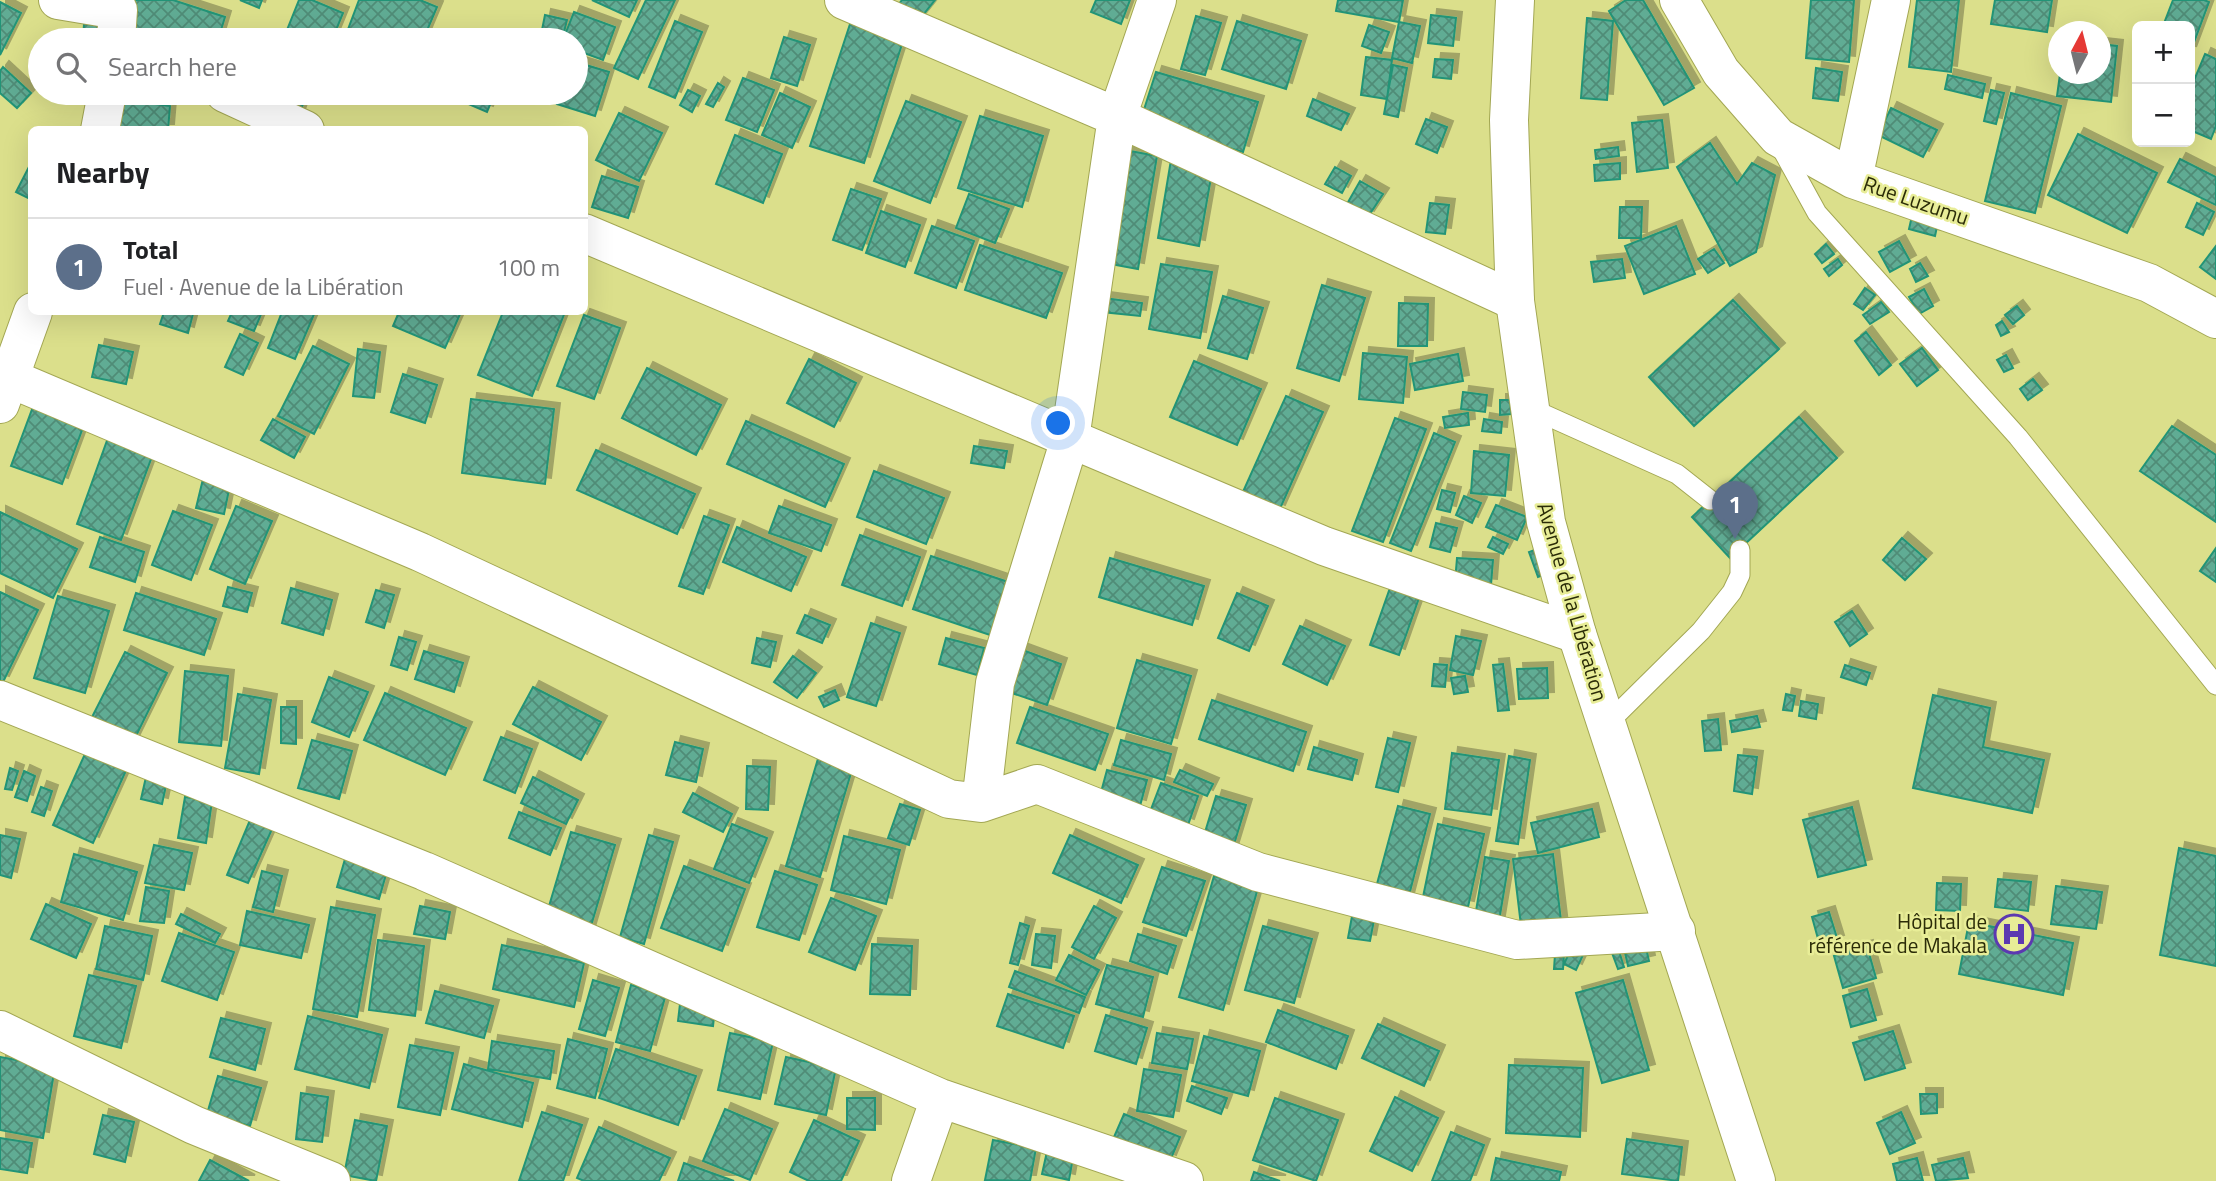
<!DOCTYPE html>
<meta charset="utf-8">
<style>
body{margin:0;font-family:"Titillium Web",sans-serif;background:#f2f2f2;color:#202124}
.controls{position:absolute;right:21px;top:21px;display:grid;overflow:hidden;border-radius:10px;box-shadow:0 7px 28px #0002}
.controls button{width:63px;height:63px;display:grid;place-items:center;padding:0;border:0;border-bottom:2px solid #e0e0e0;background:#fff;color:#202124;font:35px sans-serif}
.compass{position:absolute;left:2048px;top:21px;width:63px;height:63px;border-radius:50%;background:#fff;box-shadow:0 7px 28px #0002;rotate:7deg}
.you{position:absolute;left:1059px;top:424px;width:24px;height:24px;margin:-18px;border:5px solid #fff;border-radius:50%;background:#1a73e8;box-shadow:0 0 0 10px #1a73e833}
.badge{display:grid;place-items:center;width:46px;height:46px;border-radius:50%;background:#5c39b1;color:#fff;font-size:23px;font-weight:700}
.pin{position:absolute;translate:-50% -58px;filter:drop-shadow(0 2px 4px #0008)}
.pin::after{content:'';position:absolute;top:37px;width:24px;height:21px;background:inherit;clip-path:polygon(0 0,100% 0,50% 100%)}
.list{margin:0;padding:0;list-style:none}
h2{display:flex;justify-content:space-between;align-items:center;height:91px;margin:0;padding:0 28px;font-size:30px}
h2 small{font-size:23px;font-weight:400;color:#757577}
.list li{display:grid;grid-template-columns:46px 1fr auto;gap:21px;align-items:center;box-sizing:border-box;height:98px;padding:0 28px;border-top:2px solid #e0e0e0}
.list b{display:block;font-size:26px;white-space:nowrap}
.list p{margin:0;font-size:23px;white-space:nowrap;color:#757577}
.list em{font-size:23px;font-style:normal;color:#757577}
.icon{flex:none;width:38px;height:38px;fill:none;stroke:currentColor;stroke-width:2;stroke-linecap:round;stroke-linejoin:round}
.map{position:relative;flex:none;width:2216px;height:1181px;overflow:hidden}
.search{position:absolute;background:#fff;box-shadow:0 7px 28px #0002;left:28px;top:28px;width:560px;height:77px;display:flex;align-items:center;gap:18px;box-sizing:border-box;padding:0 24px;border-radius:38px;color:#757577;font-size:26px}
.panel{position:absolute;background:#fff;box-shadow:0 7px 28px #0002;left:28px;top:126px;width:560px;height:189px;border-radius:10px}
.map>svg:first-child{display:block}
.building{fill:url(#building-cross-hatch);stroke:#239477;stroke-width:2;filter:url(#shadow)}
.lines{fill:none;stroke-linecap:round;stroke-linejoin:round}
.service-casing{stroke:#a3a753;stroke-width:21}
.minor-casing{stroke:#a3a753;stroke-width:40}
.trunk-casing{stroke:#a3a753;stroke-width:40}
.service{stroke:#fff;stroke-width:19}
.minor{stroke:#fff;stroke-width:38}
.trunk{stroke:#fff;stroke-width:38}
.labels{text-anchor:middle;stroke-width:5;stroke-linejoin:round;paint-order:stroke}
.street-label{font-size:21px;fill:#2b2c08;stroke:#e8ed97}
.poi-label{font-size:21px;fill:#2b2c08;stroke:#e8ed97;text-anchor:end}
</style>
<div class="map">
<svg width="2216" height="1181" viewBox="0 0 2216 1181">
<defs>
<pattern id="building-cross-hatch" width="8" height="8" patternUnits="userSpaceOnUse" patternTransform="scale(1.75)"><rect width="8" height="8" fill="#60ac94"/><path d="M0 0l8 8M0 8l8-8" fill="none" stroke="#4f8c77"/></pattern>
<filter id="shadow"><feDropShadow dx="6" dy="-6" stdDeviation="0" flood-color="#0004"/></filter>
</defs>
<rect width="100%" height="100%" fill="#dbdf8b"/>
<!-- building -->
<path class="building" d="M135,0H173L225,17L218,40H136L123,36Z
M240,0H262L259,8Z
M299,0H312L343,13L332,40H283Z
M359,0H420L437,7L423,40H344Z
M592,0H637L629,17Z
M646,0H675L638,79L614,68Z
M902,0H935L915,25L895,9Z
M1096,0H1130L1121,24L1091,12Z
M1338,0H1403L1399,22L1336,11Z
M1626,0H1643L1694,88L1664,105L1609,11Z
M1811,0H1854L1849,62L1806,58Z
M1917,0H1959L1951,72L1909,67Z
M1995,0H2052L2047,32L1991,24Z
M2173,0H2204L2209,2L2190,53V26H2163Z
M0,2L21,13L0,55Z
M574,12L615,27L603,60L576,50V40H563Z
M545,15L567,20L562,40H540Z
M1431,15L1456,18L1453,46L1428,43Z
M1196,16L1221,23L1205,75L1181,69Z
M1587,18L1613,21L1607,100L1581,98Z
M675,21L702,32L675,98L649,87Z
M851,21L904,38L864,163L810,146Z
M1237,21L1301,41L1286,89L1222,69Z
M1399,22L1420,26L1412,63L1392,58Z
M84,24L103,25L102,40H83Z
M1369,25L1389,32L1381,53L1362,46Z
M784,37L810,45L797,86L771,78Z
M2100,44L2117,46L2111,102L2057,96L2060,74H2100Z
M2205,54L2216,59V126L2211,139L2190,130V90Z
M1366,57L1392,60L1387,99L1361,95Z
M1435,59L1453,60L1451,79L1433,77Z
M576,62L609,72L595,116L557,104L561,93H576Z
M1393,65L1407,68L1398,117L1384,114Z
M3,67L31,93L17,108L0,93V71Z
M1816,68L1842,72L1838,101L1813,98Z
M1156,72L1258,102L1243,152L1140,122Z
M1948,75L1985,84L1982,98L1945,89Z
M743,78L774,90L757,132L726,120Z
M718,83L724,87L713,107L706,104Z
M688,90L700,96L692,112L680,105Z
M1991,90L2004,93L1996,124L1984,121Z
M258,93H307L299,115Z
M443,93H495L487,112Z
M780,93L810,107L792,148L762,135Z
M2011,93L2061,106L2035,213L1985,201Z
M118,99L170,106L168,130H114Z
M1313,99L1349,114L1341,130L1307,116Z
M906,101L961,122L930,203L874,181Z
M1891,108L1937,130L1923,157L1878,135Z
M619,113L662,133L639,181L596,160Z
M980,116L1043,136L1022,207L958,188Z
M1426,119L1447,127L1437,153L1416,144Z
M1662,120L1668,168L1637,172L1632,123Z
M2078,134L2157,173L2127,233L2048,195Z
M735,135L782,154L763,203L716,184Z
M1710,143L1737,184L1752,163L1775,175L1756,252L1730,266L1677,167Z
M1618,147L1619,156L1596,159L1595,150Z
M1125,150L1157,156L1138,269L1105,263Z
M2180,159L2216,177V205L2168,182Z
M1171,160L1213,166L1199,246L1158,238Z
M32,161V200L16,192Z
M1620,163V179L1595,181L1594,165Z
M1335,167L1351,176L1342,193L1325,184Z
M602,176L638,187L628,218L592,207Z
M1360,181L1383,194L1368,217L1347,204Z
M851,189L881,199L862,250L833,240Z
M969,194L1009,209L995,243L956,228Z
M1430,203L1449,205L1445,234L1426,232Z
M2197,203L2214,212L2203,235L2186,227Z
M1620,207H1642L1641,238H1619Z
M1914,207L1940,213L1935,236L1909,229Z
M881,211L920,225L905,267L866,253Z
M932,226L974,241L956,288L915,273Z
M1676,226L1695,274L1644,294L1625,246Z
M1899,241L1910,261L1890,272L1879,252Z
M1826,244L1834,254L1822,263L1815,254Z
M980,245L1062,273L1046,318L965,290Z
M2216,246V279L2200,267Z
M1714,249L1724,263L1708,273L1698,259Z
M1622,259L1625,278L1594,282L1591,262Z
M1838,259L1842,265L1829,276L1824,269Z
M1920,263L1928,276L1916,282L1910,269Z
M1161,264L1212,272L1200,338L1149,329Z
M1322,285L1365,298L1339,381L1297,368Z
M1865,288L1875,295L1863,310L1854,304Z
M1924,289L1933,306L1919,314L1909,297Z
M1223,296L1263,308L1247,359L1208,348Z
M1104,298L1142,303L1140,316L1102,312Z
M1733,300L1779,349L1694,426L1649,377Z
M1881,302L1889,312L1870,324L1863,315Z
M1399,303L1428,304L1427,346H1398Z
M2017,306L2024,315L2013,324L2005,315Z
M164,312L193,314L188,333L160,324Z
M232,312H262L254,331L228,321Z
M282,312H315L295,359L268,348Z
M399,312H461L445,348L393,326Z
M503,312H565L532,396L478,375Z
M584,315L620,328L594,399L557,386Z
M2002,321L2009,332L2001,336L1996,325Z
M1866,332L1891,365L1879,375L1855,341Z
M240,334L258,343L243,375L225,367Z
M99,345L133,352L126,384L92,377Z
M313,346L349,364L314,434L278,416Z
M1922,348L1938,370L1917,386L1900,364Z
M358,349L380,352L374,398L353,396Z
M1363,353L1407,357L1403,403L1359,399Z
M1458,354L1463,381L1415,390L1410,364Z
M2006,355L2013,368L2004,372L1997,360Z
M809,359L856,383L834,427L787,403Z
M1194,361L1261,389L1237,445L1170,417Z
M647,368L721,405L696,455L622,418Z
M403,374L437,385L425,423L391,412Z
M2033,379L2042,390L2028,400L2020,389Z
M1463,392L1487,395L1485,412L1461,409Z
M1286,396L1323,412L1279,511L1242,494Z
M471,399L554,409L545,484L462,473Z
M1500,400H1510L1511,414L1500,415Z
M34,404L85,422L62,484L11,466Z
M1468,413L1469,425L1445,428L1443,417Z
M1799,417L1837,458L1730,558L1692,517Z
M1395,418L1426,429L1383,542L1352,531Z
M273,419L305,437L294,458L261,440Z
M1484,419L1502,422L1501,433L1482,431Z
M746,421L844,464L825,507L727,464Z
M2172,426L2216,455V522L2140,471Z
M1434,433L1455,442L1411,551L1390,543Z
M109,435L154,451L121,540L77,524Z
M974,446L1007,451L1004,468L971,463Z
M596,450L695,494L677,534L577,490Z
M1474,451L1509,455L1505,496L1471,493Z
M874,471L944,498L926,544L857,517Z
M203,479L230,485L224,514L196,508Z
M1442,490L1455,493L1450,512L1437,509Z
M1464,496L1481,503L1472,523L1456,515Z
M1496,505L1527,517L1517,540L1486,527Z
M236,506L272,521L245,584L210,569Z
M779,506L831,525L821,551L769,533Z
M173,511L212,525L191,580L152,565Z
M0,512L77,549L53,598L0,573Z
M704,516L729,525L703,594L679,586Z
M1436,523L1457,528L1450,552L1430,547Z
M737,527L806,557L791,591L723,562Z
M860,535L920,557L902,606L842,585Z
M100,537L144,552L135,582L90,567Z
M1493,537L1508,544L1503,554L1488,547Z
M1902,538L1926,559L1905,580L1883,560Z
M1540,548L1549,573L1538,577L1529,552Z
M2216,548V582L2200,571Z
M931,556L1011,583L993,636L913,609Z
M1110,558L1204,586L1192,625L1099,597Z
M1457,558L1493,560L1491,585L1455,582Z
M1391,585L1420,595L1399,655L1370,645Z
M228,587L252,593L247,612L223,606Z
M291,588L332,600L323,635L282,623Z
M376,590L394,595L384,628L366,622Z
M0,592L38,610L3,682L0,681Z
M136,593L216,619L204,655L124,630Z
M1237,593L1268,606L1249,651L1218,638Z
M58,596L109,611L85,693L34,678Z
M1852,611L1867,634L1850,646L1835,622Z
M805,615L830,625L822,643L797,633Z
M871,623L900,633L876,706L847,697Z
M1300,626L1345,646L1327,685L1283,664Z
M1456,636L1481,641L1473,675L1450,670Z
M399,637L416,642L407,670L391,665Z
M757,638L776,642L770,667L752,663Z
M946,638L984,648L977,675L939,664Z
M1017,648L1061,664L1047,705L1003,690Z
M424,651L463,663L454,692L415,679Z
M125,652L167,673L134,740L91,719Z
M793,656L816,673L797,698L774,682Z
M1137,660L1191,676L1171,744L1117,728Z
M1434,664L1447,665L1445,687L1432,686Z
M1503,664L1509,710L1498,711L1493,665Z
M1845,665L1870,673L1866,685L1841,677Z
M1547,668L1548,698L1519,699L1517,669Z
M185,671L228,676L221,746L179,742Z
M1465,676L1468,692L1454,694L1451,678Z
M329,677L368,692L349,737L312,722Z
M533,687L601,722L581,760L513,724Z
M835,690L839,700L824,707L819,697Z
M385,693L466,728L445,775L364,740Z
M238,694L271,700L259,774L225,768Z
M1786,694L1795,696L1792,711L1783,710Z
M1933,695L1990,708L1983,747L2044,760L2032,813L1913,788Z
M1212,700L1306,732L1293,771L1199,739Z
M1801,701L1818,704L1816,719L1799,716Z
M281,707H296V744L281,743Z
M1030,707L1108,734L1095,770L1017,743Z
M1757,716L1760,727L1732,732L1730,721Z
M1718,719L1721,750L1705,751L1702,721Z
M501,737L532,749L515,793L484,780Z
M1388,738L1410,743L1398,792L1376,787Z
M312,740L352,751L339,799L298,788Z
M1121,740L1171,754L1164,780L1114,765Z
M675,742L703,749L696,782L666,775Z
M89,745L129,764L93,843L53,825Z
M1314,747L1357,760L1352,780L1308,769Z
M820,752L854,763L820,877L786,866Z
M1452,753L1499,760L1491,815L1445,809Z
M1738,755L1757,757L1752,794L1734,791Z
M1509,756L1530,760L1518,844L1496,841Z
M747,766L770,767L768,810L746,809Z
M10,768L18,771L12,790L5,789Z
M1107,770L1147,780L1140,806L1100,796Z
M1180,770L1213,784L1207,796L1174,782Z
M24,771L35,776L27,801L15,797Z
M146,777L167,781L162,804L141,799Z
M533,777L578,800L566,824L521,803Z
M1161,783L1198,796L1188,825L1150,812Z
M41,787L52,791L44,816L32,812Z
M693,793L732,814L723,832L683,812Z
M1216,796L1246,805L1232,851L1202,842Z
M185,797L212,801L206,843L178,838Z
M900,804L920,810L909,845L888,838Z
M1398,806L1430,814L1407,903L1374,895Z
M1852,807L1866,865L1818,877L1803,820Z
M1592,809L1599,837L1538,853L1531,823Z
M519,812L561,828L550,855L509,838Z
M250,820L272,829L248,883L227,875Z
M732,824L767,838L749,883L714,869Z
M1438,824L1484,834L1468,907L1423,897Z
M571,832L615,845L588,936L544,923Z
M0,835L20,839L11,878L0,875Z
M649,835L673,842L644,944L620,937Z
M1070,835L1138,865L1121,903L1053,873Z
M844,836L900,850L886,904L831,890Z
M154,845L192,853L184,890L145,883Z
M2179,848L2216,856V966L2160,955Z
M347,852L389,864L379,899L337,887Z
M74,854L137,872L123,920L61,902Z
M1553,854L1562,929L1522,934L1513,859Z
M1485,857L1509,861L1498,927L1474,923Z
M684,866L745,889L722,951L661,928Z
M1162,867L1205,881L1186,936L1143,922Z
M262,871L282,876L273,912L253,907Z
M775,871L817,885L799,940L757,927Z
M1214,876L1258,888L1223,1010L1179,997Z
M1998,879L2031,882L2028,911L1995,907Z
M1937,883L1961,884L1960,911L1936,910Z
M2056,886L2102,892L2096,929L2051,924Z
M146,887L169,891L164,923L140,921Z
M831,898L876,916L855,970L809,952Z
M46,904L91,924L76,958L31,939Z
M420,906L450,912L445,939L414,934Z
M1094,906L1116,918L1094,959L1072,947Z
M331,907L375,915L357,1017L313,1009Z
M247,911L309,925L301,958L240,945Z
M1353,911L1375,915L1370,941L1348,938Z
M1829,912L1838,941L1820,946L1812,917Z
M181,914L220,934L215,943L176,924Z
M1969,922L2073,943L2063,995L1959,974Z
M1020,923L1029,926L1018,965L1010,963Z
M105,926L152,936L143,980L96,969Z
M1263,926L1312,939L1294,1003L1245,990Z
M179,933L234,952L217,1000L162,981Z
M1036,934L1055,936L1051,968L1032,965Z
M1138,934L1176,946L1167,974L1130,961Z
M378,940L424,946L415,1016L369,1010Z
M1645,943L1649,961L1628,966L1624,948Z
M872,944L912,946L910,995L870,994Z
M502,945L584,963L574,1007L493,989Z
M1867,946L1876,978L1843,988L1834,956Z
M1571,949L1583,955L1576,970L1564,964Z
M1619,951L1624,967L1618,969L1612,953Z
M1555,954H1564L1563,969H1554Z
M1069,955L1099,970L1086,995L1056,980Z
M1107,965L1153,977L1143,1017L1096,1004Z
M1015,971L1085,997L1079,1013L1009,987Z
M89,975L136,986L121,1048L74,1036Z
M593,980L619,988L605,1036L579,1029Z
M1623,980L1649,1070L1602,1083L1576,993Z
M631,985L666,994L650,1051L616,1042Z
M1867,989L1876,1020L1851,1027L1843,996Z
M435,991L493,1006L484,1038L426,1023Z
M1008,994L1074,1016L1063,1048L997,1026Z
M680,1004L715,1009L713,1026L678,1021Z
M1278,1010L1348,1036L1336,1069L1266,1042Z
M1106,1015L1147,1028L1136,1064L1095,1051Z
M308,1016L382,1035L369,1088L295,1069Z
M221,1018L265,1029L255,1070L210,1057Z
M1378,1024L1439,1051L1424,1086L1362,1058Z
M1893,1031L1905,1068L1865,1080L1853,1043Z
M730,1033L773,1042L760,1099L718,1090Z
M1157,1033L1193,1039L1187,1069L1152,1063Z
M1204,1036L1260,1051L1248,1096L1192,1081Z
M568,1039L607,1049L595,1098L557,1088Z
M492,1041L554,1051L550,1079L488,1069Z
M410,1045L453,1053L440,1115L398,1107Z
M616,1049L696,1076L678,1125L599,1098Z
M0,1057L55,1067L43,1138L0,1130Z
M786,1057L836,1068L826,1115L775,1104Z
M464,1064L533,1083L522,1127L452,1109Z
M1509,1065L1583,1068L1580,1137L1506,1133Z
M1144,1069L1181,1075L1173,1117L1137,1111Z
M218,1076L261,1088L250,1126L207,1114Z
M1192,1086L1227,1098L1221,1114L1187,1101Z
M301,1093L328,1097L322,1142L296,1139Z
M1920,1094H1937V1113L1921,1114Z
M1395,1097L1438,1118L1412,1171L1370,1151Z
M847,1098H875V1130L847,1129Z
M1275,1098L1338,1120L1316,1181L1253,1160Z
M725,1109L772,1129L750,1180L703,1161Z
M542,1112L582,1125L563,1181H519Z
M1901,1112L1915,1143L1890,1154L1877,1123Z
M1124,1114L1180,1137L1170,1161L1114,1137Z
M103,1115L134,1122L125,1162L94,1154Z
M355,1120L387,1126L376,1181L344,1175Z
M814,1120L859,1141L841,1181H809L790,1172Z
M599,1127L670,1158L659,1181H584L577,1178Z
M1451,1132L1484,1145L1470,1181H1432Z
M0,1138L32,1143L27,1173L0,1169Z
M1627,1139L1682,1147L1678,1181L1622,1174Z
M993,1140L1036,1148L1030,1181L985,1180Z
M1048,1147L1074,1152L1069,1180L1042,1174Z
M1496,1158L1561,1172L1559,1181H1491Z
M1917,1158L1923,1181H1897L1893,1164Z
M1963,1158L1968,1178L1936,1181L1932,1165Z
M210,1160L249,1181H199Z
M684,1163L734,1181H678Z
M1254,1172L1280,1181H1251Z"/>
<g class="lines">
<defs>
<path id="service" d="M1779,144L1817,213L2018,437L2216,685
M1530,408L1677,474L1710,500
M1607,724L1701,631L1732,592L1740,575V550"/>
<path id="minor" d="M58,0L118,10L116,40
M844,0L1117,117L1515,301
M1679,0L1721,72L1778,137L1853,179L2149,283L2216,319
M225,93L305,130
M100,130L107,93
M1853,179L1891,0
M584,233L1324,546L1577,634
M0,374L420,552L949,799L981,803L1037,784L1258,872L1517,940L1676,931
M0,404L33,312
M0,700L424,871L940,1098L1184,1181
M981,803L995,683L1070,439L1117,117L1157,0
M0,1030L194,1125L331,1181
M911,1181L940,1098"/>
<path id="trunk" d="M1515,0L1509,120L1515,301L1546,522L1577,634L1756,1181"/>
</defs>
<!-- service casing -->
<use href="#service" class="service-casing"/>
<!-- minor casing -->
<use href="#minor" class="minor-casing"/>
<!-- trunk casing -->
<use href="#trunk" class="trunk-casing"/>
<!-- service -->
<use href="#service" class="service"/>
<!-- minor -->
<use href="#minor" class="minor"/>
<!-- trunk -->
<use href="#trunk" class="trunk"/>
</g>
<!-- icons -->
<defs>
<symbol id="hospital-ring" viewBox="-11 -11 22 22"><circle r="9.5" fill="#e8ed97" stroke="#5c39b1" stroke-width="1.5"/><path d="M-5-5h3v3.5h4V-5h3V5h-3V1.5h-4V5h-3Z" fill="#5c39b1"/></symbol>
</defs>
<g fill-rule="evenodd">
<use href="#hospital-ring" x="1992" y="912" width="44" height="44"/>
</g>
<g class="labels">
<!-- street labels -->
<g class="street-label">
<text transform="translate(1916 201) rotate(19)" y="7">Rue Luzumu</text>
<text transform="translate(1572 602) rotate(74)" y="7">Avenue de la Libération</text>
</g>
<!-- poi labels -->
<g class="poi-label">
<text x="1987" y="929">Hôpital de<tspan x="1987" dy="24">référence de Makala</tspan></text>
</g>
</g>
</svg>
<div class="controls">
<button>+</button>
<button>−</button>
</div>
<svg class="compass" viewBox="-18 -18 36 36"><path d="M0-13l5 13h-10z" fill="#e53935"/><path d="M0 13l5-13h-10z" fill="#757577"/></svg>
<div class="you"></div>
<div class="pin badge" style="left:1735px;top:539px;background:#5c6f8a">1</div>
<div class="search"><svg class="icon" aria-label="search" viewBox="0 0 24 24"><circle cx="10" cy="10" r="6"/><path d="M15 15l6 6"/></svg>Search here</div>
<section class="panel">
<h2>Nearby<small></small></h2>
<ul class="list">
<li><span class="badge" style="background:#5c6f8a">1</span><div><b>Total</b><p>Fuel · Avenue de la Libération</p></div><em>100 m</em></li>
</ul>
</section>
</div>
